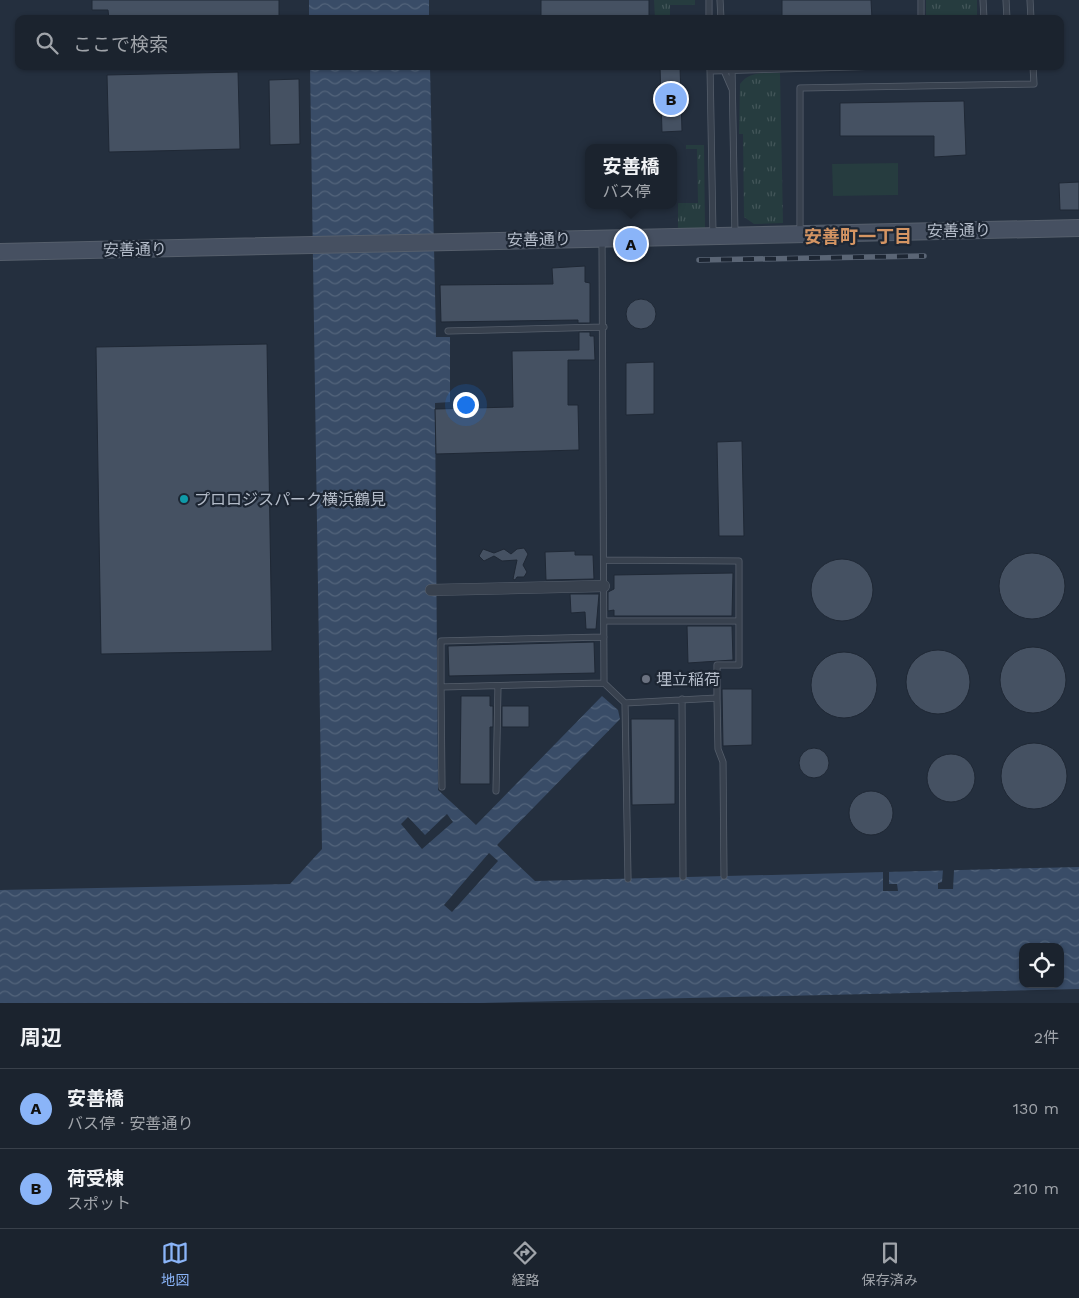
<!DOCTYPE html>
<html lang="ja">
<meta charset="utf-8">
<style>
body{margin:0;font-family:"Work Sans","Noto Sans JP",sans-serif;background:#242b36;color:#f1f3f6}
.controls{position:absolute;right:15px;bottom:15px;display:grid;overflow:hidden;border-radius:10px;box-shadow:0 1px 4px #0004}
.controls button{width:45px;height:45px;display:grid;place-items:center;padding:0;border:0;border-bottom:1px solid #39404a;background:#1b232e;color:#f1f3f6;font:25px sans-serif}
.you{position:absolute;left:465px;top:404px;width:18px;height:18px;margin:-12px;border:4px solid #fff;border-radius:50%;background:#1a73e8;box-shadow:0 0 0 8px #1a73e833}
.badge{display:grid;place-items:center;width:32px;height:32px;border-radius:50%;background:#8ab4f8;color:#111;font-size:16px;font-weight:700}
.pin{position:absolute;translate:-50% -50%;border:2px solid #fff;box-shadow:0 1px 5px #0006}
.popup{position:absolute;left:585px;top:144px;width:92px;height:65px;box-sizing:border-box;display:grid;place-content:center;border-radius:10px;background:#1b232e;filter:drop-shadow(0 1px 4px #0005);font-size:16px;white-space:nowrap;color:#a0a4aa}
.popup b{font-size:19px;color:#f1f3f6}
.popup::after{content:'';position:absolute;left:50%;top:100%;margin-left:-10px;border:10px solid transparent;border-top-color:#1b232e}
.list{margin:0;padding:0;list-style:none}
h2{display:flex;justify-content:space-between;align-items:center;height:65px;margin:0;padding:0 20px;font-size:21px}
h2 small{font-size:16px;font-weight:400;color:#a0a4aa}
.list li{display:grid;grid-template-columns:32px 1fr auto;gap:15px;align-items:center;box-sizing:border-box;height:80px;padding:0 20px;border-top:1px solid #39404a}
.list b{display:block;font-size:19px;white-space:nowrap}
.list p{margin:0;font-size:16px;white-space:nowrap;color:#a0a4aa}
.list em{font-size:16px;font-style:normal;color:#a0a4aa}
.icon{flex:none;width:28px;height:28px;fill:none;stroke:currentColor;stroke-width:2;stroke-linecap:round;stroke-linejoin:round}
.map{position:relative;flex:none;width:1079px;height:1003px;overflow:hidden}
.search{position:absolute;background:#1b232e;box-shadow:0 1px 4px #0004;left:15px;right:15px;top:15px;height:55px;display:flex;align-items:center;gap:12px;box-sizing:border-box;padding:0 18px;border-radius:10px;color:#a0a4aa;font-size:19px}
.sheet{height:225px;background:#1b232e}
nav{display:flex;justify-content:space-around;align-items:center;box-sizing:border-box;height:70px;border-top:1px solid #39404a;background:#1b232e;font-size:14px;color:#a0a4aa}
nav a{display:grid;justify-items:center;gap:2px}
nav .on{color:#8ab4f8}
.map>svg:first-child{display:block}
.grass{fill:url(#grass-tufts)}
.pitch{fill:#263c3f}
.water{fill:url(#water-waves);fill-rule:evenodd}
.pier{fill:#242f3e}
.building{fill:#455162;stroke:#1f2835}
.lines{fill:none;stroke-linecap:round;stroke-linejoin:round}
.lane-casing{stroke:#565f6c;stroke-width:7}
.street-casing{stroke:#565f6c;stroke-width:12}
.secondary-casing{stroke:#565f6c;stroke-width:18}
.lane{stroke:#38414e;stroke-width:5.5}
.street{stroke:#38414e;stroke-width:11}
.secondary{stroke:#465061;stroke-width:16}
.rail-casing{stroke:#5a6575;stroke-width:5.5}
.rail{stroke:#1d2633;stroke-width:4;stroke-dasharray:11;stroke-linecap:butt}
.culture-dot{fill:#0f9aa8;stroke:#1d2633;stroke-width:2}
.worship-dot{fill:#6b7280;stroke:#1d2633;stroke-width:2}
.labels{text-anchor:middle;stroke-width:4.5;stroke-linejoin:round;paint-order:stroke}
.street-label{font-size:16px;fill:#b4bcc9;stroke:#1d2633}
.poi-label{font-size:16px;fill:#b4bcc9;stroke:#1d2633;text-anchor:start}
.neighbourhood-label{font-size:18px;font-weight:bold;fill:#d59563;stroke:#1d2633}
</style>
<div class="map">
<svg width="1079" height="1003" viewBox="0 0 1079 1003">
<defs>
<pattern id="grass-tufts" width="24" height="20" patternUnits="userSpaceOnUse" patternTransform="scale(1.25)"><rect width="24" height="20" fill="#263c3f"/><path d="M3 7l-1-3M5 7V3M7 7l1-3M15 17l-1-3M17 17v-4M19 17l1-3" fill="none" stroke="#435659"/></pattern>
<pattern id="water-waves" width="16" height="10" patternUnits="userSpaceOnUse" patternTransform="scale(1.25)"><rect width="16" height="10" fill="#394c67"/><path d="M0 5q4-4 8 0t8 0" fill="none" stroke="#53647b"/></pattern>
</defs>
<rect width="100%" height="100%" fill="#242f3e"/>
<!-- grass -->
<path class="grass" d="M654,0H695V5H670V19H655Z
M926,0H977V19H926Z
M780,73L783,223L754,224L744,217L743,134H739L740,84C749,71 766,73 780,73Z
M686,145H704L705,228L678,229V203H698L697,149H686Z"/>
<!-- pitch -->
<path class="pitch" d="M898,163V195L833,196L832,164Z"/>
<!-- water -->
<path class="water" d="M309,0H429V19H309Z
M310,66H430L436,337H450V402L435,403L438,790L476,825L602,696L618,710L620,719L497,845L535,881L1079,867V989L479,1003H0V890L290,884L322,849ZM1023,947H1060V984H1023Z"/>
<!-- pier -->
<path class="pier" d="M447,814L453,822L422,849L401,824L408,817L425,835Z
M489,853L498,861L452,912L444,905Z
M943,870H954L953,889H938V883L942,882Z
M883,872H889V884H897L898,891H883Z"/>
<!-- building -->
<path class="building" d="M92,0H279V19H109L108,10H92Z
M541,0H649V19H541Z
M782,0H871L872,19H782Z
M660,66H680L682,131L662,132Z
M238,72L240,149L109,152L107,75Z
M299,79L300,144L270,145L269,80Z
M964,101L966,155L934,157V136H840V103Z
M1079,182V210H1060L1059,183Z
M585,266V282L590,283V323H578V320L441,322L440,285L553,284L552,268Z
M626 314a15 15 0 1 1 30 0a15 15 0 1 1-30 0Z
M579,332H590V336H594L595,360H568V405H578L579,450L436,454L435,409L513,407L512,351L579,350Z
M267,344L272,651L101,654L96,347Z
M654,362V414L626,415V363Z
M742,441L744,536H719L717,442Z
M524,548L528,554L523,565L527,572L524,577H517L515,580L513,579L517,560L502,561L494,556L484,561L479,556L483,549L494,553L504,549L511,554L517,549Z
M575,551V555H593L594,579L546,580L545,552Z
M999 586a33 33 0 1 1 66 0a33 33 0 1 1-66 0Z
M811 590a31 31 0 1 1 62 0a31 31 0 1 1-62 0Z
M733,573L732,616H614V610L608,611V592L614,589V575Z
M570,594H599L596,629H586L585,612L571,613Z
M687,626H732L733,660L688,663Z
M594,642L595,673L449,676L448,646Z
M1000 680a33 33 0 1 1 66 0a33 33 0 1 1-66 0Z
M906 682a32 32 0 1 1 64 0a32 32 0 1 1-64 0Z
M811 685a33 33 0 1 1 66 0a33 33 0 1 1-66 0Z
M722,689H752V745L723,746Z
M461,696H490V706H493V727H490V784H460Z
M502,706H529V727H502Z
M631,719H675V804L632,805Z
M1001 776a33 33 0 1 1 66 0a33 33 0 1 1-66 0Z
M799 763a15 15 0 1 1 30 0a15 15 0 1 1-30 0Z
M927 778a24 24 0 1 1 48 0a24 24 0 1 1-48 0Z
M849 813a22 22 0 1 1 44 0a22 22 0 1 1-44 0Z"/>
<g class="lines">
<defs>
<path id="lane" d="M709,0V19
M720,0L721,19
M921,0V19
M983,0L984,19
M1006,0L1007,19
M1030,0L1031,19
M710,66L713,235
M722,66L732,89
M732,70L735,235
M710,71L883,66
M800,233V88L1034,84L1033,66
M602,240L604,683
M448,331L604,327
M604,560L739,561V621H604
M441,687V641L604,637
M717,698V665H739V621
M682,699L683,877
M625,703L628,879
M442,787L441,687L604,683L625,703L717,698L718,749L723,762L724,876
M496,791L498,686"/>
<path id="street" d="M431,590L604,586"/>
<path id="secondary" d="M0,252L1079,228"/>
</defs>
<!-- lane casing -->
<use href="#lane" class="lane-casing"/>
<!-- street casing -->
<use href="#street" class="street-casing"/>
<!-- secondary casing -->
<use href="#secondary" class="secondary-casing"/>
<!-- lane -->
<use href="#lane" class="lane"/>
<!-- street -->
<use href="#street" class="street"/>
<!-- secondary -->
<use href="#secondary" class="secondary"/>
<defs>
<path id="rail" d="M699,260L924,256"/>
</defs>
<!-- rail casing -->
<use href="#rail" class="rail-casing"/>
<!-- rail -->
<use href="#rail" class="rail"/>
</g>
<!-- markers -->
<circle class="culture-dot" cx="184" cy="499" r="5"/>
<circle class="worship-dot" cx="646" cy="679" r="5"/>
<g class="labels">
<!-- street labels -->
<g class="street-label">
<text transform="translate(959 230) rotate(-1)" y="6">安善通り</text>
<text transform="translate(539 239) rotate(-1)" y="6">安善通り</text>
<text transform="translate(135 249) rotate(-1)" y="6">安善通り</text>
</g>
<!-- poi labels -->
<g class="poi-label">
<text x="194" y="505">プロロジスパーク横浜鶴見</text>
<text x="656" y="685">埋立稲荷</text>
</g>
<!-- neighbourhood labels -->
<g class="neighbourhood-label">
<text x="858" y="243">安善町一丁目</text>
</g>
</g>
</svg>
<div class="controls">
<button><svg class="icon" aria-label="locate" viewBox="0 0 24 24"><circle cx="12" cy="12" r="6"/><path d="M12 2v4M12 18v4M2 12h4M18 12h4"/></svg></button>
</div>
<div class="you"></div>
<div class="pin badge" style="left:631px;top:244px">A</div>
<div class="popup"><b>安善橋</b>バス停</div>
<div class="pin badge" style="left:671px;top:99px">B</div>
<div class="search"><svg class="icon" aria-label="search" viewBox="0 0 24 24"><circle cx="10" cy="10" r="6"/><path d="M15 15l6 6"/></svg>ここで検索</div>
</div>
<section class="sheet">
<h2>周辺<small>2件</small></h2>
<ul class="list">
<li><span class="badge">A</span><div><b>安善橋</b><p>バス停 · 安善通り</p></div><em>130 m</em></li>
<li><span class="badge">B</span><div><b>荷受棟</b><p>スポット</p></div><em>210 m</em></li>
</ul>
</section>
<nav>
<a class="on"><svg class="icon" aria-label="map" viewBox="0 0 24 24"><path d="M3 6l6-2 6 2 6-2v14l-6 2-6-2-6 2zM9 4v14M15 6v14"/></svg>地図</a>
<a><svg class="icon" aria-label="directions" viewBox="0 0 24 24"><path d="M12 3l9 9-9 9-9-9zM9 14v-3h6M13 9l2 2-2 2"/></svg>経路</a>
<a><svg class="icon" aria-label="saved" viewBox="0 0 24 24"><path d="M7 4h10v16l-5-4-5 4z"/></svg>保存済み</a>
</nav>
